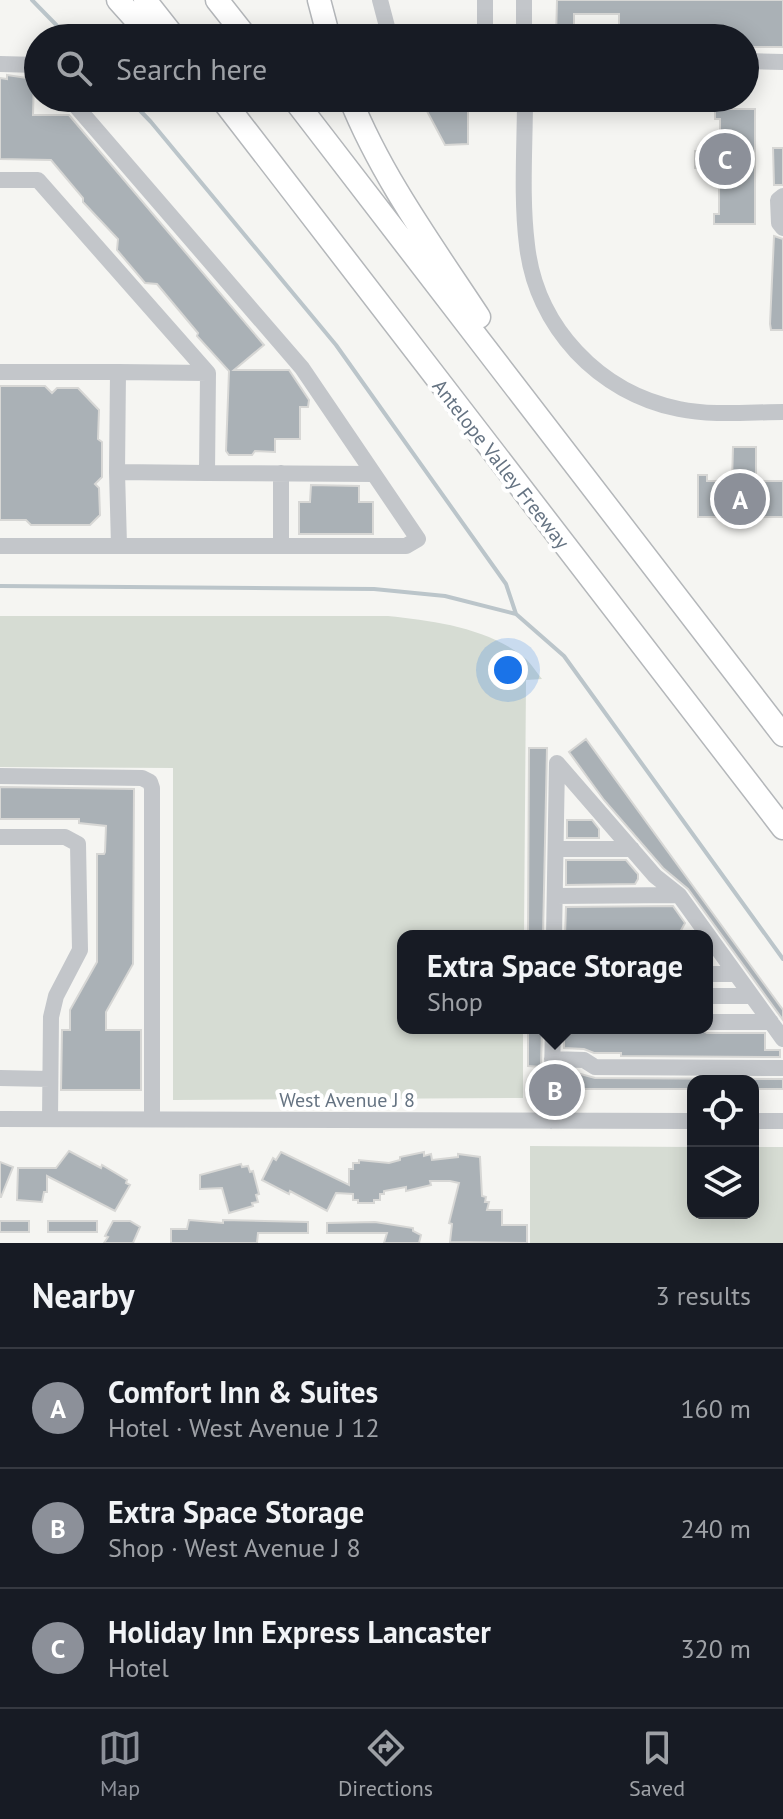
<!DOCTYPE html>
<meta charset="utf-8">
<style>
body{margin:0;font-family:"PT Sans",sans-serif;background:#20242c;color:#f1f3f6}
.controls{position:absolute;right:24px;bottom:24px;display:grid;overflow:hidden;border-radius:16px;box-shadow:0 4px 20px #0003}
.controls button{width:72px;height:72px;display:grid;place-items:center;padding:0;border:0;border-bottom:2px solid #363941;background:#171b24;color:#f1f3f6;font:40px sans-serif}
.you{position:absolute;left:508px;top:670px;width:28px;height:28px;margin:-20px;border:6px solid #fff;border-radius:50%;background:#1a73e8;box-shadow:0 0 0 12px #1a73e833}
.badge{display:grid;place-items:center;width:52px;height:52px;border-radius:50%;background:#8c9099;color:#fff;font-size:26px;font-weight:700}
.pin{position:absolute;translate:-50% -50%;border:4px solid #fff;box-shadow:0 2px 8px #0006}
.popup{position:absolute;left:397px;top:930px;width:316px;height:104px;box-sizing:border-box;display:grid;place-content:center;border-radius:16px;background:#171b24;filter:drop-shadow(0 2px 6px #0005);font-size:26px;white-space:nowrap;color:#9ea1a6}
.popup b{font-size:30px;color:#f1f3f6}
.popup::after{content:'';position:absolute;left:50%;top:100%;margin-left:-16px;border:16px solid transparent;border-top-color:#171b24}
.list{margin:0;padding:0;list-style:none}
h2{display:flex;justify-content:space-between;align-items:center;height:104px;margin:0;padding:0 32px;font-size:34px}
h2 small{font-size:26px;font-weight:400;color:#9ea1a6}
.list li{display:grid;grid-template-columns:52px 1fr auto;gap:24px;align-items:center;box-sizing:border-box;height:120px;padding:0 32px;border-top:2px solid #363941}
.list b{display:block;font-size:30px;white-space:nowrap}
.list p{margin:0;font-size:26px;white-space:nowrap;color:#9ea1a6}
.list em{font-size:26px;font-style:normal;color:#9ea1a6}
.icon{flex:none;width:44px;height:44px;fill:none;stroke:currentColor;stroke-width:2;stroke-linecap:round;stroke-linejoin:round}
.map{position:relative;flex:none;width:783px;height:1243px;overflow:hidden}
.search{position:absolute;background:#171b24;box-shadow:0 4px 20px #0003;left:24px;right:24px;top:24px;height:88px;display:flex;align-items:center;gap:20px;box-sizing:border-box;padding:0 28px;border-radius:44px;color:#9ea1a6;font-size:30px}
.sheet{height:464px;background:#171b24}
nav{display:flex;justify-content:space-around;align-items:center;box-sizing:border-box;height:112px;border-top:2px solid #363941;background:#171b24;font-size:22px;color:#9ea1a6}
nav a{display:grid;justify-items:center;gap:4px}
nav .on{color:#8c9099}
.map>svg:first-child{display:block}
.green{fill:#d6dcd3}
.lines{fill:none;stroke-linecap:round;stroke-linejoin:round}
.stream{stroke:#bbc5ca;stroke-width:4}
.building{fill:#aab1b6;stroke:#d7d7d5;stroke-width:2}
.highway-casing{stroke:#b4b7ba;stroke-width:25}
.minor{stroke:#c3c6ca;stroke-width:16}
.highway{stroke:#fff;stroke-width:22}
.labels{text-anchor:middle;stroke-width:8;stroke-linejoin:round;paint-order:stroke}
.street-label{font-size:20px;fill:#657382;stroke:#fff}
</style>
<div class="map">
<svg width="783" height="1243" viewBox="0 0 783 1243">
<rect width="100%" height="100%" fill="#f5f5f2"/>
<!-- green -->
<path class="green" d="M0,616H388C435,621 489,628 526,659C532,665 537,673 542,679L526,680L524,936H403V1028H523V1098L173,1100V768L0,767Z
M530,1146L693,1147V1213H753V1147H783V1243H530Z"/>
<g class="lines">
<!-- stream -->
<path class="stream" d="M32,0L69,38
M128,98L151,122L336,345L506,584L516,614
M0,586L374,589L445,596L516,614L564,656L783,959"/>
</g>
<!-- building -->
<path class="building" d="M557,0H783V47H745V38H619V14H574V38H556Z
M7,75L34,79L33,115H69L264,345L234,370H289L309,400L308,407H300V439H275V452L255,451L252,455H229L226,451L229,371L197,336L198,333L157,284L145,283L117,250L118,239L83,202V198L51,160L0,159V78L7,79Z
M420,98H468V144L445,145Z
M715,109H755V224H714V214H719V168H695V151H720V119H715Z
M773,148H783V185H774Z
M774,236L783,239V330H771L770,324Z
M0,386H45L52,393L57,388H78L99,410L98,439L102,442V477L95,484L99,488L100,515L90,525H31L26,520H0Z
M733,447H756V481H783V517H698V475H707V481H732Z
M311,485L359,486V502H373V534H299V502H310Z
M586,739L783,1010V1020L688,889L663,868L604,800L569,752Z
M529,748H547L543,936H528Z
M0,787L134,789L133,964L106,1012V1030H141V1090H61L62,1030H70V1010L97,962V854H104L105,852L106,826L79,823V819H0Z
M567,820H592L599,829V838H567Z
M566,860H626L638,874V879L635,884L566,885Z
M673,906L685,923L678,936H565L566,907Z
M528,1028H542L541,1067L528,1066Z
M564,1028H698L707,1033H765V1050H780V1057L621,1056V1053H594L584,1049L564,1048Z
M577,1073L595,1078L783,1079V1089H753V1081H693V1089H573Z
M69,1151L101,1168L102,1165L127,1180L126,1183L130,1185L115,1211L47,1176V1192H44L42,1202L17,1200L18,1168H56Z
M281,1152L349,1185V1169H353V1163H359V1160L389,1163L400,1160V1157L424,1152V1156L431,1154L432,1160L458,1157V1154L480,1157L482,1196L486,1197L485,1202H489L487,1210H502V1225H527V1243L450,1242L452,1224L449,1223L459,1183L450,1181H430L431,1185L406,1191V1187L384,1191V1194H380V1200H374V1203H358V1200H353V1194L336,1193L327,1211L290,1191L289,1194L262,1180L273,1158L276,1160Z
M0,1162L13,1167L1,1197H0Z
M241,1164L242,1167L248,1166L250,1172L253,1171L259,1194L256,1195L258,1202L252,1203L253,1206L229,1213L222,1188L200,1189V1175Z
M189,1220L223,1223V1220L308,1222V1233H258L257,1243H171V1229H187Z
M0,1221H29V1232H0Z
M48,1221H97V1232H48Z
M113,1221H130L140,1227L133,1243H104L108,1237L105,1236Z
M375,1222L413,1228V1231L421,1235L419,1243H384L387,1233H327V1223Z"/>
<g class="lines">
<defs>
<path id="highway" d="M118,0L152,38
M145,0L175,38
M217,0L247,38
M319,0L329,38
M221,98L783,828
M293,98L783,735
M350,98C381,176 433,247 479,317"/>
</defs>
<!-- highway casing -->
<use href="#highway" class="highway-casing"/>
<!-- minor -->
<path class="minor" d="M380,0L390,38
M485,0V38
M524,0V38
M745,61L783,62
M0,64L38,65
M525,98C525,146 521,197 527,245C536,327 599,393 679,409C712,416 750,412 783,412
M0,180H38L208,373L207,473L117,472L119,545
M783,196L778,200L779,223L783,228
M0,372H118L117,472
M118,372L208,373
M207,473L374,474
M281,473V545
M0,546H406L418,539L302,368L69,98
M0,776L142,778L150,782L152,788V1119
M0,837H65L78,844L80,950L56,996L51,1017L50,1119
M556,849H632
M555,896L679,895
M554,936L557,763L655,876L679,895L783,1039
M707,974H736
M707,996H752
M707,1022H771
M552,1059L584,1060L595,1067L783,1068
M0,1078L50,1079
M0,1119L693,1121
M551,1121L553,1028
M753,1121H783"/>
<!-- highway -->
<use href="#highway" class="highway"/>
</g>
<g class="labels">
<!-- street labels -->
<g class="street-label">
<text transform="translate(501 464) rotate(52)" y="7">Antelope Valley Freeway</text>
<text x="347" y="1107">West Avenue J 8</text>
</g>
</g>
</svg>
<div class="controls">
<button><svg class="icon" aria-label="locate" viewBox="0 0 24 24"><circle cx="12" cy="12" r="6"/><path d="M12 2v4M12 18v4M2 12h4M18 12h4"/></svg></button>
<button><svg class="icon" aria-label="layers" viewBox="0 0 24 24"><path d="M12 4l9 5-9 5-9-5zM3 14l9 5 9-5"/></svg></button>
</div>
<div class="you"></div>
<div class="pin badge" style="left:740px;top:499px">A</div>
<div class="pin badge" style="left:555px;top:1090px">B</div>
<div class="popup"><b>Extra Space Storage</b>Shop</div>
<div class="pin badge" style="left:725px;top:159px">C</div>
<div class="search"><svg class="icon" aria-label="search" viewBox="0 0 24 24"><circle cx="10" cy="10" r="6"/><path d="M15 15l6 6"/></svg>Search here</div>
</div>
<section class="sheet">
<h2>Nearby<small>3 results</small></h2>
<ul class="list">
<li><span class="badge">A</span><div><b>Comfort Inn &amp; Suites</b><p>Hotel · West Avenue J 12</p></div><em>160 m</em></li>
<li><span class="badge">B</span><div><b>Extra Space Storage</b><p>Shop · West Avenue J 8</p></div><em>240 m</em></li>
<li><span class="badge">C</span><div><b>Holiday Inn Express Lancaster</b><p>Hotel</p></div><em>320 m</em></li>
</ul>
</section>
<nav>
<a class="on"><svg class="icon" aria-label="map" viewBox="0 0 24 24"><path d="M3 6l6-2 6 2 6-2v14l-6 2-6-2-6 2zM9 4v14M15 6v14"/></svg>Map</a>
<a><svg class="icon" aria-label="directions" viewBox="0 0 24 24"><path d="M12 3l9 9-9 9-9-9zM9 14v-3h6M13 9l2 2-2 2"/></svg>Directions</a>
<a><svg class="icon" aria-label="saved" viewBox="0 0 24 24"><path d="M7 4h10v16l-5-4-5 4z"/></svg>Saved</a>
</nav>
